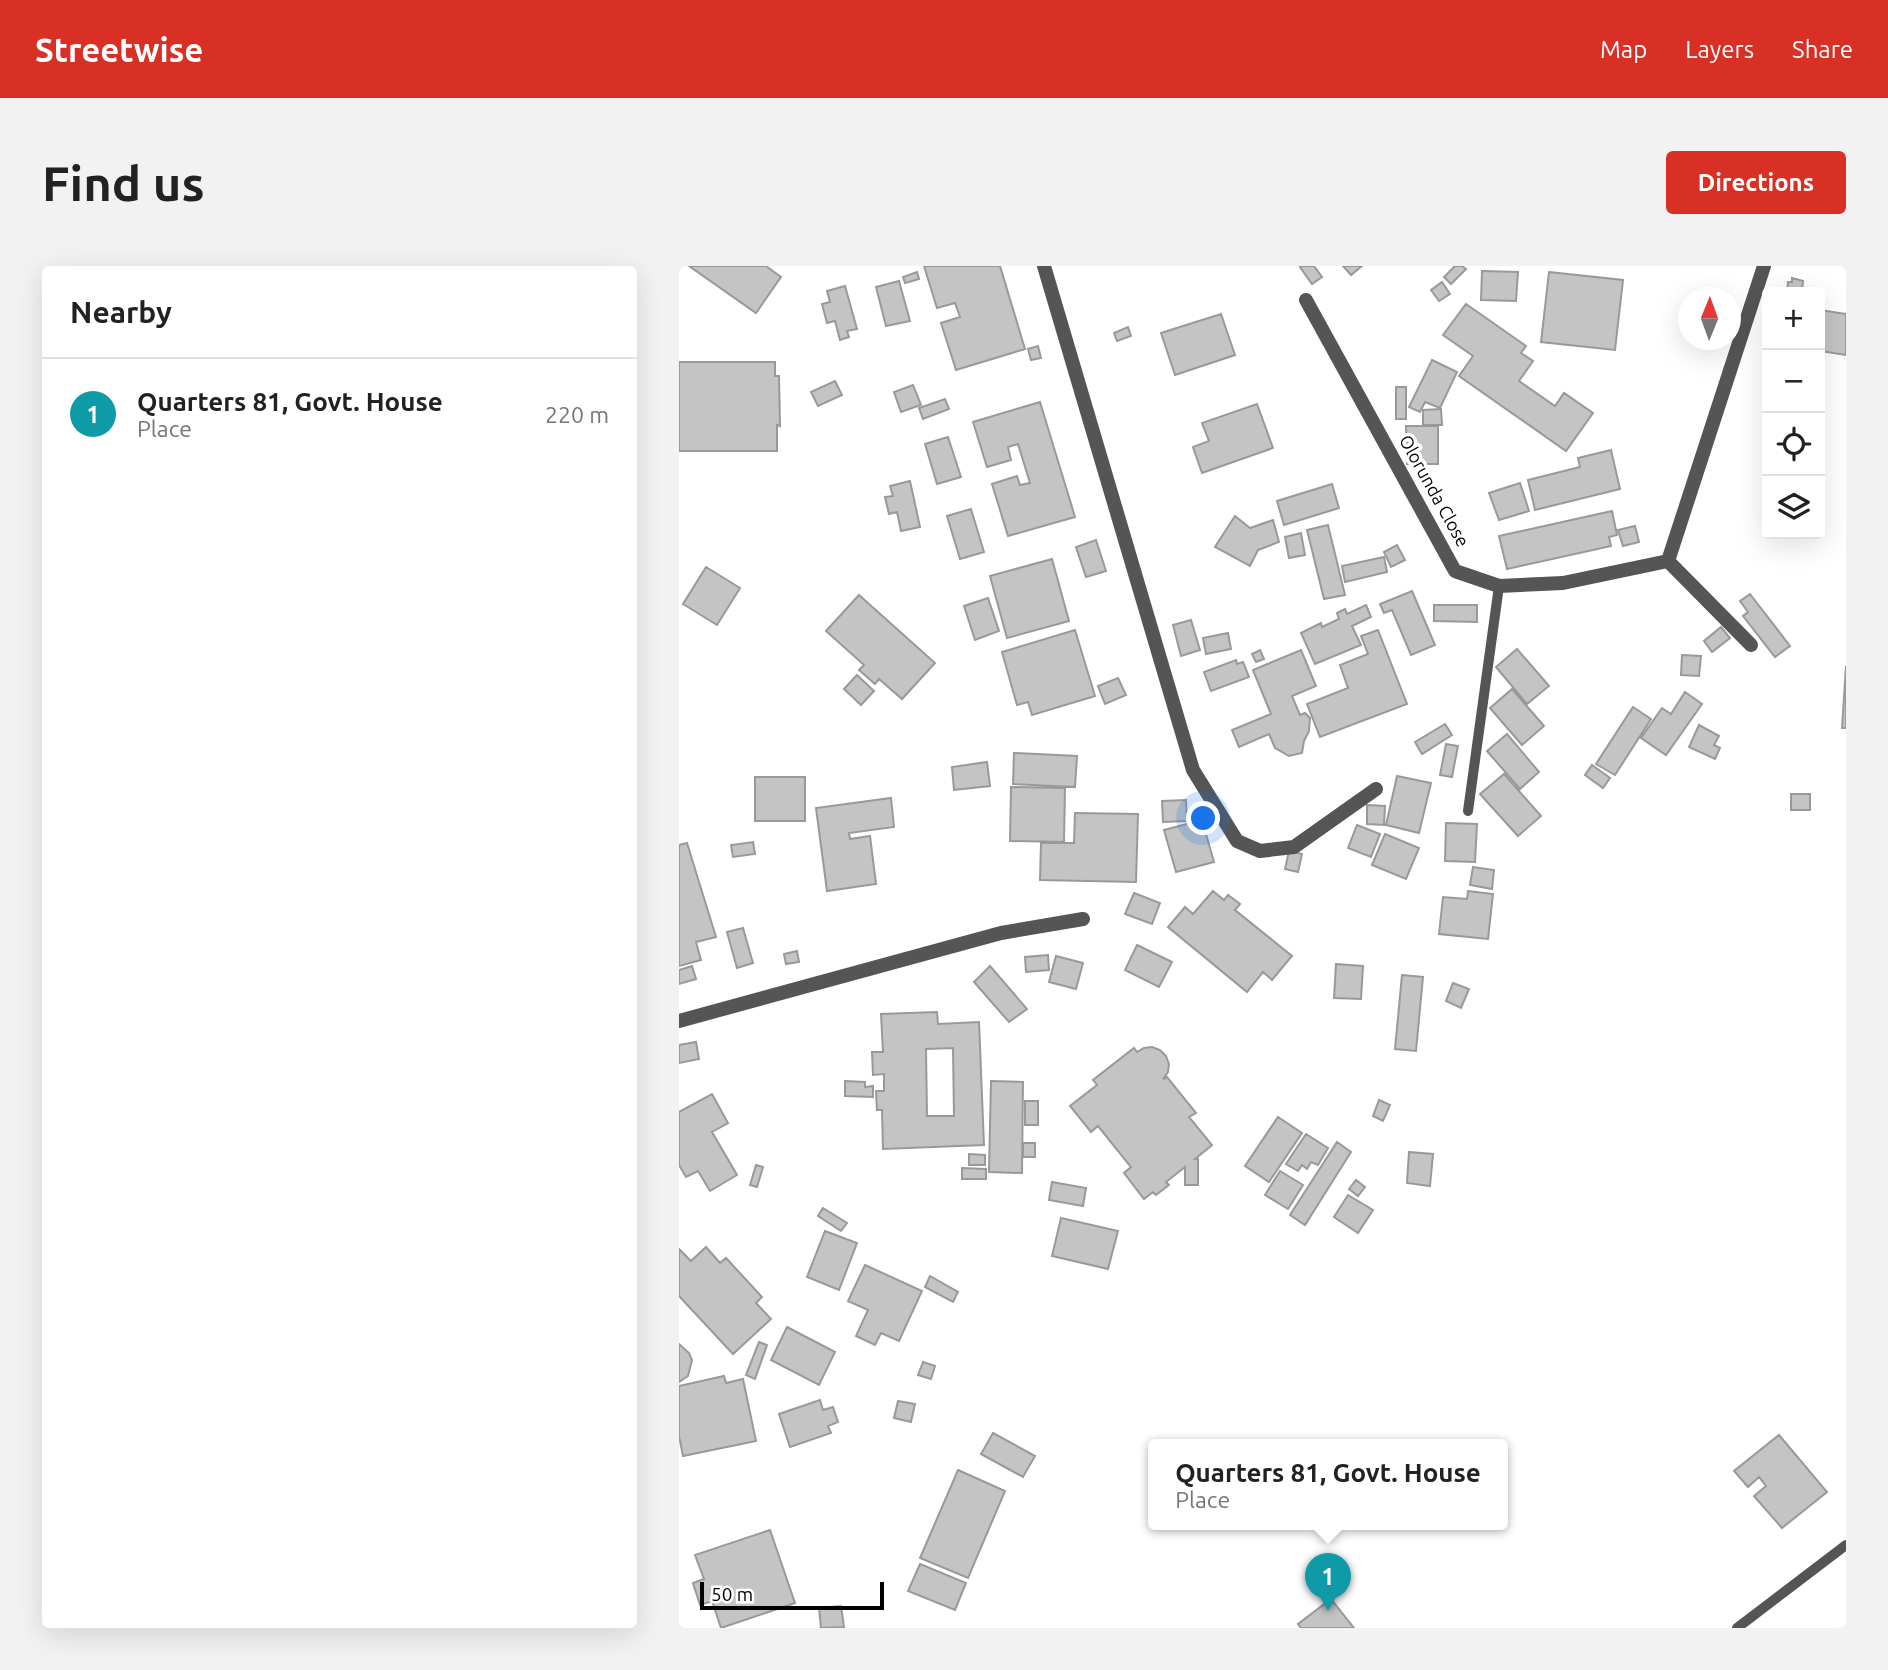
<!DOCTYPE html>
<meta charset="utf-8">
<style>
body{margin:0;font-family:Ubuntu,sans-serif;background:#f2f2f2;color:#222}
.controls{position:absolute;right:21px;top:21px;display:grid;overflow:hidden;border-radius:7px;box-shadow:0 7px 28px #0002}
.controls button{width:63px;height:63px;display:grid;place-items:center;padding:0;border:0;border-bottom:2px solid #e0e0e0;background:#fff;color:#222;font:35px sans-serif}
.compass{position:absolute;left:999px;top:21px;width:63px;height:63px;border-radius:50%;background:#fff;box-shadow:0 7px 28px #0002;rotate:1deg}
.scale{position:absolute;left:21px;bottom:18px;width:184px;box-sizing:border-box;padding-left:7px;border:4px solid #000;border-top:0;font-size:19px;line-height:24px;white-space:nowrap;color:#000;-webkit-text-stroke:5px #fff;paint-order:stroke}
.you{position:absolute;left:525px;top:553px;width:24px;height:24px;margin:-18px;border:5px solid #fff;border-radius:50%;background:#1a73e8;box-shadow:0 0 0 10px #1a73e833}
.badge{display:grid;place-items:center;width:46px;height:46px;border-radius:50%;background:#d93025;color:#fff;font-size:23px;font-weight:700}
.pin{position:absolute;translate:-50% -58px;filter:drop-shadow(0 2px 4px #0008)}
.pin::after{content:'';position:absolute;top:37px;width:24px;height:21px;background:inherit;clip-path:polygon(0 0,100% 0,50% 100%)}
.popup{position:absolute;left:469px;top:1173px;width:360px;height:91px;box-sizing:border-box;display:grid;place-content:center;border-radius:7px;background:#fff;filter:drop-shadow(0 2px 5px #0005);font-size:23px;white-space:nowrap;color:#767676}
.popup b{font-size:26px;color:#222}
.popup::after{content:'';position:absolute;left:50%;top:100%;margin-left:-14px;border:14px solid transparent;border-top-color:#fff}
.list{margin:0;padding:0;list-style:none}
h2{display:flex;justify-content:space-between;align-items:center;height:91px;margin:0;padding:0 28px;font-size:30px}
h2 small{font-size:23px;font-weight:400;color:#767676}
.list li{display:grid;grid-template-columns:46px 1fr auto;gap:21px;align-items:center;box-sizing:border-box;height:112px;padding:0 28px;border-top:2px solid #e0e0e0}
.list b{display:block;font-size:26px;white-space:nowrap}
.list p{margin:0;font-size:23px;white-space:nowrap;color:#767676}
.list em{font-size:23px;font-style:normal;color:#767676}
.icon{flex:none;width:38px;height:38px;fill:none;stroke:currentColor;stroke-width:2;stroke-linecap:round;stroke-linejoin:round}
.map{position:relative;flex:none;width:1167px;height:1362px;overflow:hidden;border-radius:7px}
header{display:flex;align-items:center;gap:42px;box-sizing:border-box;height:98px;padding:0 35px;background:#d93025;color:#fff}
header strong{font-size:33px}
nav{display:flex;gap:38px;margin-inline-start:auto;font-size:24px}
.intro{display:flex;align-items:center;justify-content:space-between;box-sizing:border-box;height:168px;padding:0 42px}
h1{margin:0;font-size:49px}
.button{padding:18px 32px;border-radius:7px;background:#d93025;color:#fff;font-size:24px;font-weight:700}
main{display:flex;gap:42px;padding:0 42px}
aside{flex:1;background:#fff;border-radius:7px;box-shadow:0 7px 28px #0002}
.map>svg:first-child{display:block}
.building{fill:#c4c4c4;stroke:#999;stroke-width:2;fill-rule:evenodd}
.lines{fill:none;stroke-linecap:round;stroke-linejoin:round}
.lane{stroke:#555;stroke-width:10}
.street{stroke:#555;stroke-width:14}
.labels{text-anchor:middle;stroke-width:7;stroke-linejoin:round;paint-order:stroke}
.street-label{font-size:18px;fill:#000;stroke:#fff}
</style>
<header>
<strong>Streetwise</strong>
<nav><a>Map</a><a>Layers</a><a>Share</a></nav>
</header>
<div class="intro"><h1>Find us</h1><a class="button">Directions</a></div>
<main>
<aside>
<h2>Nearby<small></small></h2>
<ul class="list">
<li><span class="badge" style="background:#0f9aa8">1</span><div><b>Quarters 81, Govt. House</b><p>Place</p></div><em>220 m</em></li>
</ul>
</aside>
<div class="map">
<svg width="1167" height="1362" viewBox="0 0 1167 1362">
<rect width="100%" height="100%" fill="#fff"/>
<!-- building -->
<path class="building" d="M10,0H87L102,11L77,47Z
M245,0H321L346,83L277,104L262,57L281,51L276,37L258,42Z
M623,0H635L643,11L633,18L621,1Z
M664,0H683L672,9Z
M776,0H783L787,3L772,18L765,11Z
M803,5L839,6L837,35L802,34Z
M238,6L240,13L226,17L224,11Z
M870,6L944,14L936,84L862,76Z
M1113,12L1124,15L1123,26L1108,25L1109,16H1113Z
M220,15L231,55L207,60L197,21Z
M763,16L771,28L760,35L752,24Z
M166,20L178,63L168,65L170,71L161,74L156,55L148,57L143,38L151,36L148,25Z
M787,38L847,80L842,87L854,95L840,115L876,140L885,127L914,147L887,185L780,110L794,90L764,69Z
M1141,44L1167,48V89L1141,85Z
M542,48L556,89L496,109L482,67Z
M449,61L452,70L438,75L435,67Z
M359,80L362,92L352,94L349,83Z
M753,94L778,106L761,142L746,136L741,146L730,141Z
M0,96H96V110H100L101,160L98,159V185H0Z
M156,115L163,129L139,140L132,126Z
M234,119L242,139L222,146L215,126Z
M717,121H727V153H717Z
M266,133L270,143L244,153L240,142Z
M361,136L396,251L329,270L313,218L338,210L341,219L351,217L339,178L329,181L332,194L308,201L294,156Z
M578,138L594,182L523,207L514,181L530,175L523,157Z
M762,143L763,159H744V144Z
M727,160H759V198H728Z
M269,171L282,211L258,218L246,178Z
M932,184L941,223L856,244L849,214L901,201L899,192Z
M231,215L241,261L222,265L218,246L210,248L206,231L214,230L211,220Z
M841,217L850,245L820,254L810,227Z
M653,218L660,242L605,259L598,235Z
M292,243L305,286L281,293L268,250Z
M933,245L938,269L930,271L932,280L828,303L820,270Z
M556,250L571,262L594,254L600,276L579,284L571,300L536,281Z
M649,259L666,329L645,333L628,264Z
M956,260L960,276L944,280L939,264Z
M622,267L626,289L610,292L606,271Z
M417,274L427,305L407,311L397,281Z
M718,279L726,294L712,301L705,286Z
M705,291L708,306L666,316L663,300Z
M373,293L390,355L328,372L311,310Z
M27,301L61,322L38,359L4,338Z
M733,325L756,379L732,389L713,344L705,347L701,338Z
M1071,328L1111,380L1096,391L1064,350L1069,346L1061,335Z
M180,329L256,397L223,433L200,413L196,418L180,404L185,399L147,365Z
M309,332L320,365L296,374L285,340Z
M687,339L692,351L673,360L682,379L636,398L622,367L642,357L643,361L660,353L658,347L666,343L668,348Z
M755,339H798V356L755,355Z
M512,354L521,384L502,390L494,359Z
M1042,361L1051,372L1033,386L1025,375Z
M396,364L416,430L353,449L349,436L338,439L323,386Z
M699,364L728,438L641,471L628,438L669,422L661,399L689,388L682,370Z
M549,367L552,383L527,388L524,372Z
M838,383L870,420L848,438L817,401Z
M581,384L585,393L577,396L573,388Z
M622,384L637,420L613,430L621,449L626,447L631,452L630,465L625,475L623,487L610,490L596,482L590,468L560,481L553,464L592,448L574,404Z
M1003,389L1022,390L1020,410L1002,409Z
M557,394L558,398L564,396L570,411L532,425L525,406Z
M1167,400V462H1163Z
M178,409L195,425L182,439L165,423Z
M439,412L447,429L426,438L419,420Z
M833,423L865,460L843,479L811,442Z
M1006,426L1023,438L987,489L962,472L983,442L992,448Z
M954,441L972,453L936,509L917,498Z
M766,458L773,469L743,488L736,476Z
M1020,459L1040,470L1035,479L1041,482L1036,493L1010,481Z
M828,468L860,506L841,523L808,485Z
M767,478L779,480L773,511L761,509Z
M335,487L398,490L396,521L334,518Z
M308,496L311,520L275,524L273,501Z
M913,499L931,512L924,522L906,509Z
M825,508L862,550L839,570L801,528Z
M718,510L752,517L740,567L707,559Z
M76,511H126V555H76Z
M332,521L386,522L385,576L331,575Z
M1112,528H1131V544H1112Z
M212,532L215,561L170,567L171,573L191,570L197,618L148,625L137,542Z
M507,534L508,555L484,556L483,535Z
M688,539L706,540L705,559L688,558Z
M396,547L459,548L457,616L361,614L362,577H395Z
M523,554L535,596L497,606L485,564Z
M767,557L798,558L796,596L766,595Z
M678,559L701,568L692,591L669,582Z
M706,568L740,582L727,613L693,599Z
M74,576L76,588L54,591L52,579Z
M8,577L37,671L17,676L22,694L0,700V579Z
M610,585L623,588L619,606L606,603Z
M794,601L815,604L813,623L791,619Z
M534,625L545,634L549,629L561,638L556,644L613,690L593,714L584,706L568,726L489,661L506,641L514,648Z
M789,625L814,628L809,673L760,668L764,631L788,633Z
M455,627L481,637L473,658L446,648Z
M64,662L74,697L58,702L48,666Z
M458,679L493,696L480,721L446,704Z
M118,685L120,696L107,698L105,688Z
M369,689L370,704L347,706L346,691Z
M377,690L404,697L397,723L370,716Z
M657,698L684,700L682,733L655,732Z
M13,700L17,713L0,718V704Z
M311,700L348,743L330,756L295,716Z
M723,709L744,711L737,785L716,783Z
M774,717L790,723L782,742L767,735Z
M258,746L259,758L300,756L305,879L204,883L203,844H198L197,825H205V808L194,809L193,786H204L202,748ZM274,782L275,850H248L247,783Z
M17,776L20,793L0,797V779Z
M473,781L481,784L487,790L490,798L489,806L484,813L488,811L517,847L510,851L533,879L516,893H519V919H506V901L487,916L490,919L477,929L474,926L465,933L445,907L452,901L419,860L412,866L391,840L418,819L414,814L455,782L458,786L465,782Z
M166,815L186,816V821L194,820V831L166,830Z
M312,815L344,816L343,907L310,906Z
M33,828L49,857L33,866L58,909L31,925L19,905L7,911L0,899V846Z
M700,834L711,839L704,855L694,850Z
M346,835H359V859H346Z
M599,851L623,867L590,916L566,900Z
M627,868L649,882L639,899L632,896L628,903L623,899L619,905L607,898Z
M658,876L672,886L626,959L611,949Z
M344,877H356V891H344Z
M730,886L754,888L751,920L728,917Z
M290,888L306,889V899H290Z
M77,899L84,901L78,921L71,919Z
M283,902L307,903V913H283Z
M601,905L624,919L609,943L586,929Z
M677,914L686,921L679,930L670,923Z
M373,916L407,922L404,940L370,934Z
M669,929L694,944L679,967L655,951Z
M144,942L168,957L162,965L139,950Z
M382,952L439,965L429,1003L373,990Z
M146,965L178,977L160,1024L128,1011Z
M27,981L41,997L47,992L83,1031L77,1037L92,1053L54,1088L0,1030V983L12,995Z
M186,999L243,1025L220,1075L202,1067L196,1079L177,1070L189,1044L169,1035Z
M251,1010L279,1026L274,1036L246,1021Z
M108,1061L156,1086L140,1119L92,1094Z
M80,1076L88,1079L76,1113L67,1109Z
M0,1078L10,1087L13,1094L9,1110L0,1116Z
M244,1096L256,1100L252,1113L239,1109Z
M45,1110L47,1117L64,1113L77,1175L4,1190L0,1170V1120Z
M141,1134L144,1144L154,1141L159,1156L149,1160L152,1167L111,1181L100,1148Z
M219,1135L236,1138L232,1156L215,1152Z
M314,1167L356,1190L344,1211L302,1188Z
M1100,1169L1148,1226L1103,1262L1075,1230L1087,1220L1080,1211L1069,1221L1055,1205Z
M279,1204L326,1225L289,1312L241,1292Z
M91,1264L116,1337L42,1362L33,1335L21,1339L14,1317L25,1313L16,1289Z
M241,1298L287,1317L276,1344L229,1325Z
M652,1333L675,1362H622L619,1358Z
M162,1340L165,1361L142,1362L140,1342Z"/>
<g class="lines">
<!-- lane -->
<path class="lane" d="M789,545L820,320
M1058,1362L1167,1279"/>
<!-- street -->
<path class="street" d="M365,0L514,504L558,575L581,585L615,581L697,523
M627,34L776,305L820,320L884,317L989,295
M989,295L1085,0
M989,295L1072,379
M0,755L322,667L404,653"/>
</g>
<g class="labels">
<!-- street labels -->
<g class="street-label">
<text transform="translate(755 225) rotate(61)" y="6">Olorunda Close</text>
</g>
</g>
</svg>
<div class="controls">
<button>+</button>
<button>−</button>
<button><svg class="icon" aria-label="locate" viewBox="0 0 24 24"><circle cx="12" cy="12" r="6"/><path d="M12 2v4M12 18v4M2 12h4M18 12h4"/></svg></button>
<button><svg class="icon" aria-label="layers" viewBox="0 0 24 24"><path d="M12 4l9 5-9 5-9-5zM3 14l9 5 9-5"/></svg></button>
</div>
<svg class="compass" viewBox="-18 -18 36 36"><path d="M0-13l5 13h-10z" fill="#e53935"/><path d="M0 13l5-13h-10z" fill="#767676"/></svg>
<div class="scale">50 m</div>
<div class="you"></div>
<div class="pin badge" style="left:649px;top:1345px;background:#0f9aa8">1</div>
<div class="popup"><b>Quarters 81, Govt. House</b>Place</div>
</div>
</main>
